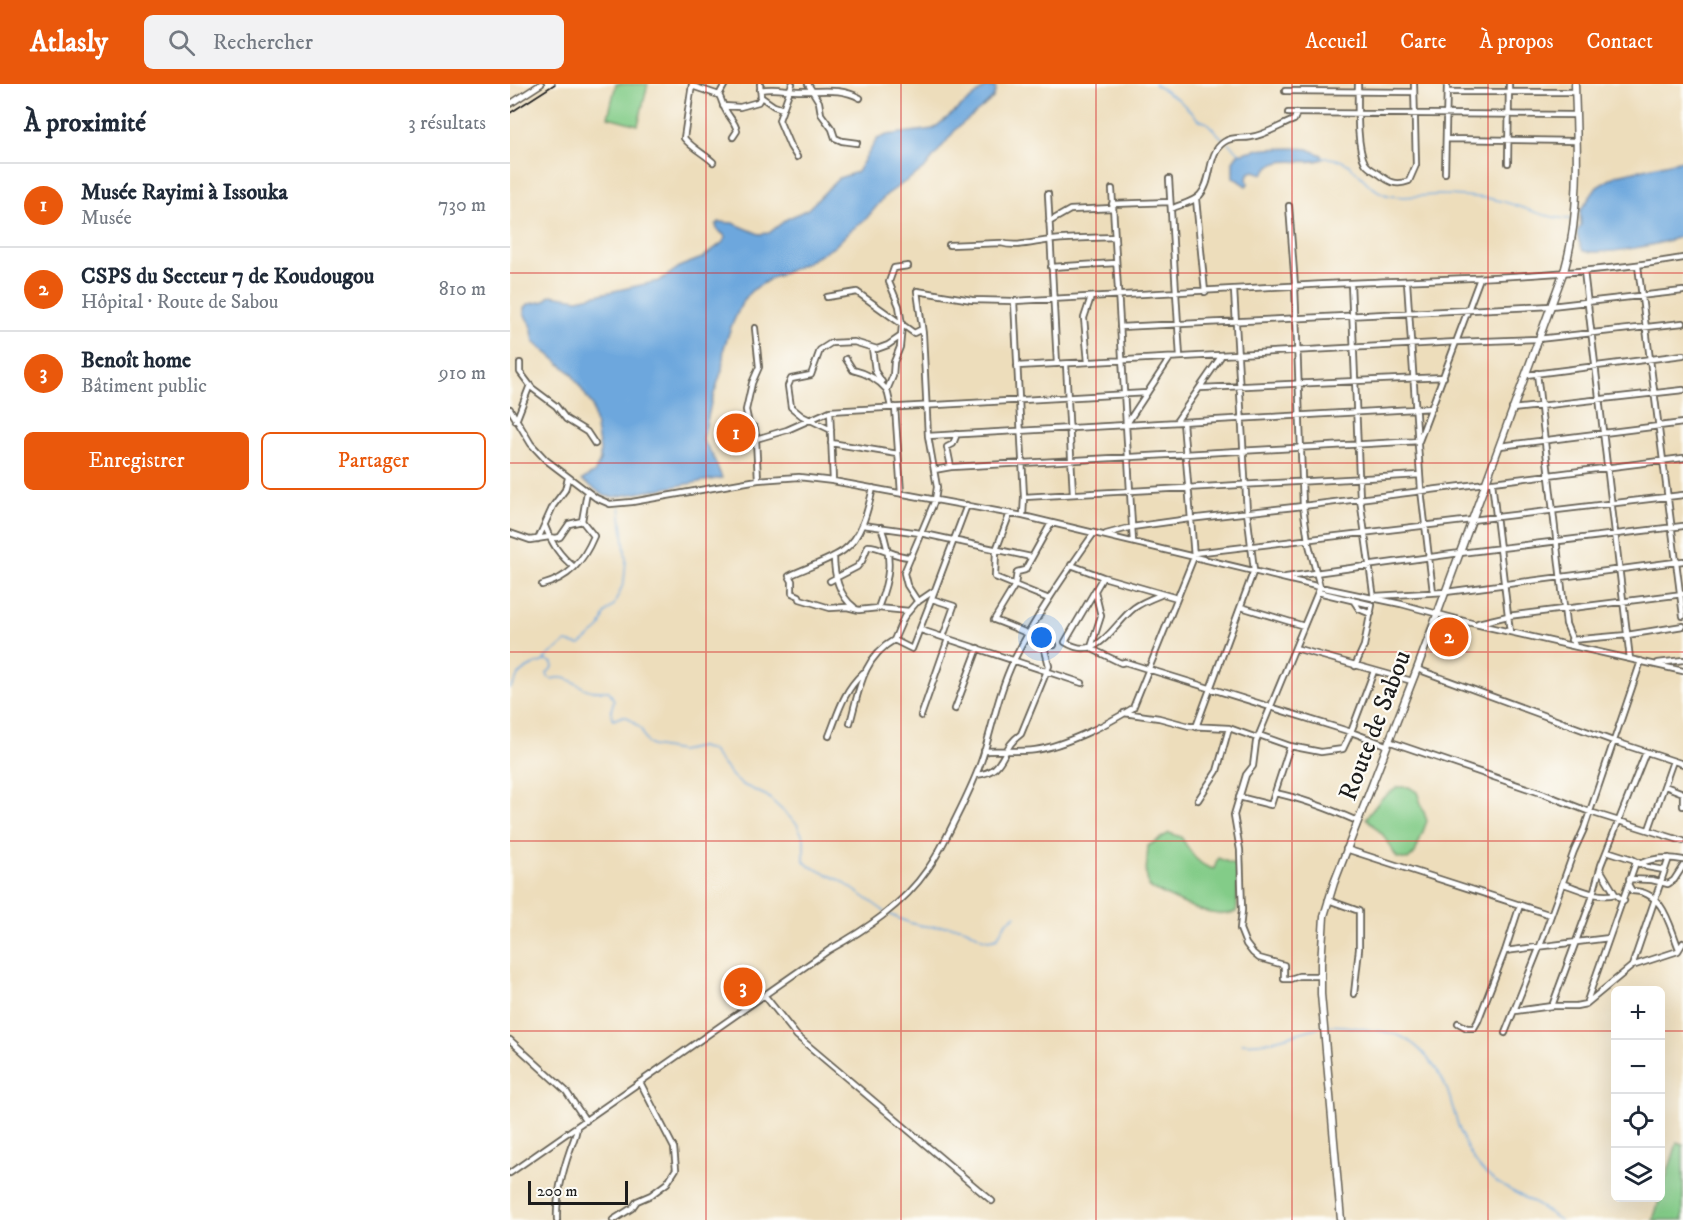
<!DOCTYPE html>
<html lang="fr">
<meta charset="utf-8">
<style>
body{margin:0;font-family:"IM FELL DW Pica",serif;background:#f2f2f3;color:#1f2937}
.controls{position:absolute;right:18px;bottom:18px;display:grid;overflow:hidden;border-radius:9px;box-shadow:0 6px 24px #0002}
.controls button{width:54px;height:54px;display:grid;place-items:center;padding:0;border:0;border-bottom:2px solid #e0e1e3;background:#fff;color:#1f2937;font:30px sans-serif}
.scale{position:absolute;left:18px;bottom:15px;width:100px;box-sizing:border-box;padding-left:6px;border:3px solid #1c1c1c;border-top:0;font-size:16px;line-height:21px;white-space:nowrap;color:#1c1c1c;-webkit-text-stroke:4px #fdfcf7;paint-order:stroke}
.you{position:absolute;left:532px;top:554px;width:21px;height:21px;margin:-15px;border:4px solid #fff;border-radius:50%;background:#1a73e8;box-shadow:0 0 0 9px #1a73e833}
.badge{display:grid;place-items:center;width:39px;height:39px;border-radius:50%;background:#ea580c;color:#fff;font-size:20px;font-weight:700}
.pin{position:absolute;translate:-50% -50%;border:3px solid #fff;box-shadow:0 2px 6px #0006}
.list{margin:0;padding:0;list-style:none}
h2{display:flex;justify-content:space-between;align-items:center;height:78px;margin:0;padding:0 24px;font-size:26px}
h2 small{font-size:20px;font-weight:400;color:#747a83}
.list li{display:grid;grid-template-columns:39px 1fr auto;gap:18px;align-items:center;box-sizing:border-box;height:84px;padding:0 24px;border-top:2px solid #e0e1e3}
.list b{display:block;font-size:22px;white-space:nowrap}
.list p{margin:0;font-size:20px;white-space:nowrap;color:#747a83}
.list em{font-size:20px;font-style:normal;color:#747a83}
.actions{display:flex;gap:12px;padding:18px 24px}
.actions a{flex:1;padding:14px 0;border:2px solid #ea580c;border-radius:9px;text-align:center;font-size:21px;color:#ea580c}
.actions .main{background:#ea580c;color:#fff}
.icon{flex:none;width:33px;height:33px;fill:none;stroke:currentColor;stroke-width:2;stroke-linecap:round;stroke-linejoin:round}
.map{position:relative;flex:none;width:1173px;height:1136px;overflow:hidden}
header{display:flex;align-items:center;gap:36px;box-sizing:border-box;height:84px;padding:0 30px;background:#ea580c;color:#fff}
header strong{font-size:28px}
nav{display:flex;gap:33px;margin-inline-start:auto;font-size:21px}
.search{width:420px;height:54px;background:#f2f2f3;display:flex;align-items:center;gap:15px;box-sizing:border-box;padding:0 21px;border-radius:9px;color:#747a83;font-size:22px}
main{display:flex}
aside{flex:1;background:#fff}
.map>svg:first-child{display:block}
.green{fill:#83cc88;stroke:#507452;stroke-width:1.5}
.water{fill:#6da7dd;stroke:#44627c;stroke-width:1.5}
.lines{fill:none;stroke-linecap:round;stroke-linejoin:round}
.stream{stroke:#6da7dd;stroke-width:1.5}
.minor-casing{stroke:#656054;stroke-width:8}
.major-casing{stroke:#656054;stroke-width:9}
.minor{stroke:#fff;stroke-width:4.5}
.major{stroke:#fff;stroke-width:6}
.rail{stroke:#1c1c1c;stroke-width:1.5}
.grid{fill:none;stroke:#d62828;stroke-width:1.5;stroke-opacity:0.55}
.labels{text-anchor:middle;stroke-width:4.5;stroke-linejoin:round;paint-order:stroke}
.street-label{font-size:26px;fill:#1c1c1c;stroke:#fdfcf7}
</style>
<header>
<strong>Atlasly</strong>
<div class="search"><svg class="icon" aria-label="search" viewBox="0 0 24 24"><circle cx="10" cy="10" r="6"/><path d="M15 15l6 6"/></svg>Rechercher</div>
<nav><a>Accueil</a><a>Carte</a><a>À propos</a><a>Contact</a></nav>
</header>
<main>
<aside>
<h2>À proximité<small>3 résultats</small></h2>
<ul class="list">
<li><span class="badge">1</span><div><b>Musée Rayimi à Issouka</b><p>Musée</p></div><em>730 m</em></li>
<li><span class="badge">2</span><div><b>CSPS du Secteur 7 de Koudougou</b><p>Hôpital · Route de Sabou</p></div><em>810 m</em></li>
<li><span class="badge">3</span><div><b>Benoît home</b><p>Bâtiment public</p></div><em>910 m</em></li>
</ul>
<div class="actions"><a class="main">Enregistrer</a><a>Partager</a></div>
</aside>
<div class="map">
<svg width="1173" height="1136" viewBox="0 0 1173 1136">
<rect width="100%" height="100%" fill="#fdfcf7"/>
<filter id="ink" filterUnits="userSpaceOnUse"><feTurbulence type="fractalNoise" baseFrequency=".0167" numOctaves="2"/><feDisplacementMap in="SourceGraphic" scale="12" xChannelSelector="R" yChannelSelector="G"/><feConvolveMatrix kernelMatrix="1 2 1 2 8 2 1 2 1" color-interpolation-filters="sRGB"/></filter>
<filter id="wash" filterUnits="userSpaceOnUse"><feTurbulence type="fractalNoise" baseFrequency=".008" numOctaves="4" result="noise"/><feDisplacementMap in="SourceGraphic" scale="24" xChannelSelector="R" yChannelSelector="G"/><feGaussianBlur stdDeviation="1.35" result="paint"/><feColorMatrix in="noise" values="0 0 0 0 0 0 0 0 0 0 0 0 0 0 0 0 0 1.4 0 .05"/><feComposite in="paint" operator="in"/></filter>
<g filter="url(#wash)">
<rect width="100%" height="100%" fill="#edddbb"/>
<!-- green -->
<path class="green" d="M106,0H138L128,41L98,33Z
M888,703H899L907,708L917,737L905,769L898,776L887,774L873,751L856,734L871,715Z
M659,749L671,753C680,766 687,782 704,785L708,774L728,782L727,822L726,828C699,837 663,814 639,803L636,790L638,762Z
M1167,1059L1173,1061V1136H1143Z"/>
<!-- water -->
<path class="water" d="M477,2L485,3L486,6L483,14L473,23L447,44L415,84L376,111L356,135L340,147L324,163L296,179L260,195L241,207L232,219L221,243L214,264L212,286L201,319L193,356L202,370L212,394L105,413L95,412L72,396L85,388L90,376V366L82,321L61,289L24,258L21,241L14,230V224L19,220L35,217L41,211L68,215L149,197L171,182L192,174L213,158L216,153L207,145L206,141L209,138L223,139L249,150L259,149L277,135L298,125L329,94L347,88L367,55L377,51L423,45Z
M786,64L798,65L812,71L813,75C793,83 765,68 753,90L744,87L739,89L737,94L738,100L736,102L723,93V77L728,70L749,65Z
M1173,76V152C1147,161 1099,171 1073,167L1068,155L1067,148L1071,141L1070,127L1087,103L1107,91Z"/>
<g class="lines">
<!-- stream -->
<path class="stream" d="M644,0L669,16L688,35L697,39L714,56
M718,59L730,69
M812,74C846,72 848,99 874,110C889,116 917,110 934,111C948,111 962,113 976,114C1005,117 1030,135 1061,135
M34,577L35,574L56,558L70,561L90,544L95,530L104,521L114,498L116,476L110,422
M0,604C5,600 5,596 9,591C12,585 31,578 37,576L42,579L43,583L37,589L38,593L42,595C58,590 65,601 79,606C85,608 93,607 99,607L104,616L101,627L103,636L113,632L119,634L131,645L137,659L142,662L170,667L190,663L201,666L223,693L231,700L257,712L287,740L294,755V777L299,782L330,796L374,827
M379,830C389,835 403,841 415,842C428,844 440,840 453,844C467,848 471,860 487,854L496,839L506,831
M816,942C830,940 846,944 861,946C871,947 883,948 892,953C911,962 932,989 938,1008C947,1036 952,1065 973,1087C984,1099 1001,1106 1015,1114C1027,1121 1038,1128 1050,1136
M732,959C761,962 784,948 811,943"/>
</g>
</g>
<g filter="url(#ink)">
<g class="lines">
<defs>
<path id="minor" d="M182,0L174,54C182,64 193,69 203,78
M215,0L209,11C212,16 212,20 215,25C219,34 225,37 227,47L223,53
M282,0L269,36L280,62L287,73
M298,0L309,18L311,30L322,45L325,54L332,57L347,59
M848,0C848,20 846,62 855,79C858,84 864,87 869,90C879,98 886,102 899,97L906,81L904,0
M182,2L209,11
M250,6C263,3 274,6 288,7C310,8 330,3 350,14
M775,7L904,8
M937,8H1065
M251,13L264,22L273,25
M0,20L31,0
M213,22L230,23L248,18L251,13L250,0
M778,29L1065,31
M936,55L1065,57
M998,79L999,0
M935,89L937,0
M659,95L670,273
M602,105L623,458
M538,110L547,280
M686,115L695,208
M602,120L660,118
M779,122L785,202L793,422L798,457L810,503L746,658L743,682L736,691L724,731L730,766L732,826L730,845L736,860L743,869L749,874L774,881V895H780L789,892H811
M661,125C670,120 683,119 690,111C703,97 697,69 714,58C723,52 732,55 741,53C755,51 771,41 784,36L787,29
M539,138L560,126L603,124
M439,161L491,159C508,164 526,157 543,156C563,154 584,154 604,153
M1128,182L1173,532
M541,183L606,179
M1074,187L1120,575
M897,198L911,406L923,508
M841,199L850,415L864,515
M317,213L347,208L404,249L412,245
M504,217L514,413L513,432
M610,243L1041,222L1173,207
M245,244L249,283L242,299L236,326L239,340L245,344L246,355
M362,264L365,287L372,298
M336,275L343,286C356,289 368,295 377,306
M578,278L574,234L581,213
M10,279V288L22,304L46,322L56,335L77,348L85,360
M556,280L563,410
M507,282L947,258L1028,255L1173,239
M1027,289L1056,540L1065,562
M1016,291L1173,271
M690,304L934,293
M381,323L377,306L383,292L384,278L390,263L392,241L389,222L379,198L384,184L398,182
M385,323L391,409
M0,325L21,360L36,376L86,414L100,420L122,418L248,396L289,393L323,397L513,432L810,503L891,520L965,540L1173,587
M1002,325L1173,306
M320,327L323,397
M6,337L20,301
M666,338L712,271
M616,341L660,274
M321,346L292,332L281,323L278,302L281,295L301,291L310,266L321,259L344,258L367,265L378,261L391,252
M418,352L922,324
M321,359L388,370
M990,362L1173,339
M441,383L437,363L443,360L447,350
M424,386L441,383L909,357L970,194
M248,396L246,355L277,346L320,327L637,309
M982,398L1000,548
M363,404C358,425 352,453 334,466C321,476 295,484 279,492L282,497V509L289,512L290,515L320,524L337,523L349,526L368,524L399,527
M514,413L910,391
M500,429L486,466L485,493L539,515
M541,439L515,486L507,488L505,501L484,536C506,544 524,552 544,561
M353,441L410,449L521,473
M35,442C42,460 50,472 64,483
M0,449L20,456L39,453L46,454L50,453L59,440L72,437
M596,450L622,443L679,435L793,422L1173,374
M28,455L43,422L55,406L58,394
M684,469L1173,411
M324,472C324,491 329,512 344,523
M561,481L593,493L667,514
M593,493L555,558C589,579 602,541 624,524C632,518 643,514 653,510
M776,493L950,469L1173,442
M320,497L347,483L352,477L358,462C373,462 382,473 401,473
M32,501C59,494 73,478 84,452L72,437L77,408
M585,507L591,532L581,563L584,566L611,579L615,578L841,648L876,661
M808,508L862,521L854,562L845,582
M865,512L936,508L1173,477
M422,515L444,522L433,553
M843,516L849,525L861,530
M408,518L397,501L394,489L425,416L427,403L418,352L413,250L407,207L462,216L504,217C615,211 727,204 839,199C951,194 1062,193 1173,174
M731,523L794,542
M368,524C380,493 383,475 371,443
M968,539L998,532L1173,510
M411,546L572,599
M384,556L394,533L406,519L425,506L457,421
M1061,556L1117,551L1173,542
M785,564L902,597
M1148,579L1173,576
M907,585L1103,657L1173,680
M445,625L468,564
M614,629L649,634L679,642L719,644L747,654
M411,632L438,555
M340,639C349,607 352,574 384,556L402,565L425,506
M686,643L744,486L737,428L724,206
M749,651L780,662L811,668L833,665L841,648L864,587
M319,652C329,627 333,608 353,589
M878,657L1034,710L1080,728L1173,757
M474,667C491,666 508,668 525,666C554,662 598,640 623,624L684,473L673,338
M466,691C497,688 489,665 511,650L539,582L535,566V558
M1155,702L1173,709
M765,709C794,715 820,725 847,737
M1173,711V722
M729,713L761,721L780,662
M688,716L707,687L719,644
M1139,745L1163,677
M836,765L1041,831
M1097,767L1122,775L1137,783L1154,786
M1129,780C1143,774 1158,773 1173,776
M1090,785L1105,810
M1119,795L1142,796L1158,800L1164,796L1173,782
M1054,800C1070,805 1089,815 1105,810L1114,817
M1118,800L1122,807C1154,807 1159,841 1169,865
M818,816L849,827V865L844,910
M995,867L1099,854
M1122,882L1159,774
M255,912L287,952L482,1117
M1077,917L1126,778
M1042,922L1081,817L1091,781L1136,668
M1005,927L1042,922H1066L1076,920L1122,882L1168,867L1173,859
M948,939L957,944H964L968,937L995,867L1010,821
M995,949L1030,862L1064,767L1074,745L1131,577
M0,956L56,1007L76,1037
M0,1089L319,866C355,846 393,821 417,786C429,770 437,752 446,734C456,714 466,694 473,672C483,640 489,607 504,576C526,532 555,490 584,449
M47,1136C46,1112 52,1089 60,1066C63,1057 66,1052 67,1043
M103,1136L122,1124L127,1117L141,1111L157,1099L166,1085L164,1064L130,998"/>
<path id="major" d="M831,1136L811,910V880L814,832L824,799L907,585L1055,184C1071,127 1067,59 1065,0"/>
</defs>
<!-- minor casing -->
<use href="#minor" class="minor-casing"/>
<!-- major casing -->
<use href="#major" class="major-casing"/>
<!-- minor -->
<use href="#minor" class="minor"/>
<!-- major -->
<use href="#major" class="major"/>
<!-- rail -->
<path class="rail" d="M0,29L45,0"/>
</g>
</g>
<!-- grid -->
<path class="grid" d="M196,0V1136M391,0V1136M586,0V1136M782,0V1136M978,0V1136M0,189H1173M0,379H1173M0,568H1173M0,757H1173M0,947H1106M1150,947H1173"/>
<g class="labels">
<!-- street labels -->
<g class="street-label">
<text transform="translate(864 641) rotate(-69)" y="9">Route de Sabou</text>
</g>
</g>
</svg>
<div class="controls">
<button>+</button>
<button>−</button>
<button><svg class="icon" aria-label="locate" viewBox="0 0 24 24"><circle cx="12" cy="12" r="6"/><path d="M12 2v4M12 18v4M2 12h4M18 12h4"/></svg></button>
<button><svg class="icon" aria-label="layers" viewBox="0 0 24 24"><path d="M12 4l9 5-9 5-9-5zM3 14l9 5 9-5"/></svg></button>
</div>
<div class="scale">200 m</div>
<div class="you"></div>
<div class="pin badge" style="left:226px;top:349px">1</div>
<div class="pin badge" style="left:939px;top:553px">2</div>
<div class="pin badge" style="left:233px;top:903px">3</div>
</div>
</main>
